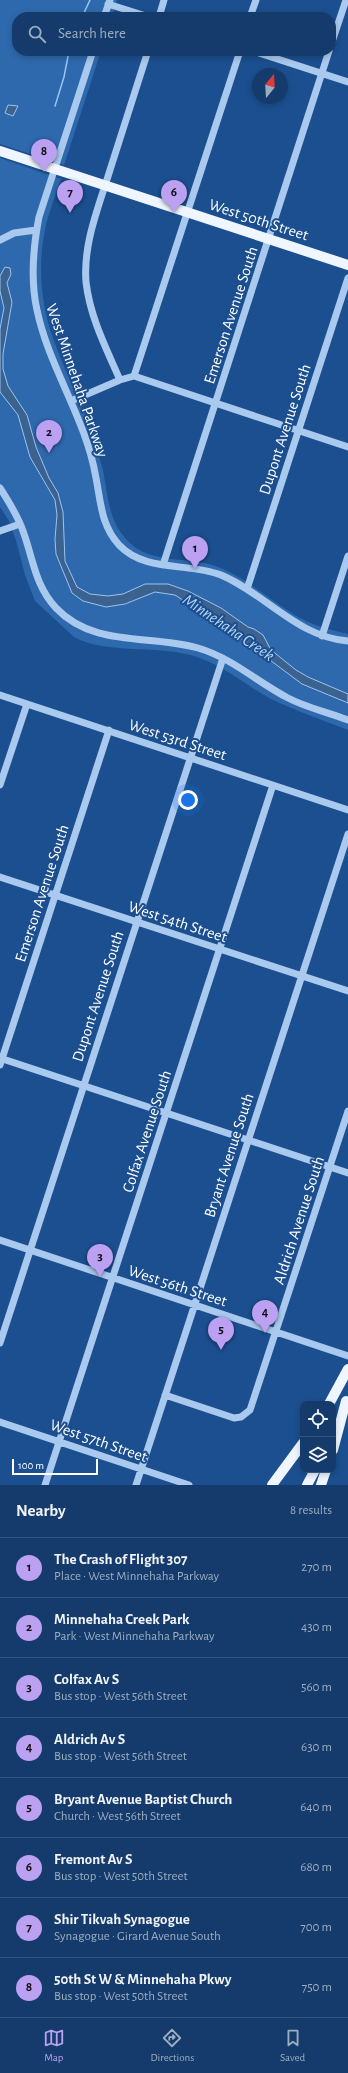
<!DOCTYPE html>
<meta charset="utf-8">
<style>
body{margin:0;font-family:"Alegreya Sans",sans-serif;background:#1d4271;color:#f1f3f6}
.controls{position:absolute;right:12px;bottom:12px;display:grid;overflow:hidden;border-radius:8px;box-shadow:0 2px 6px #0003}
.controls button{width:36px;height:36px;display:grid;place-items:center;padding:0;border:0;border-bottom:1px solid #33557e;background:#143b6b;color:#f1f3f6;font:20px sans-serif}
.compass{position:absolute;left:252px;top:68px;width:36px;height:36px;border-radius:50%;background:#143b6b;box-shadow:0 2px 6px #0003;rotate:18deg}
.scale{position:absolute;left:12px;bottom:10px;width:86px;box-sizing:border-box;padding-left:4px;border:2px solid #fff;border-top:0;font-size:11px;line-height:14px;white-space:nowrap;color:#fff;-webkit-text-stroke:3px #1b4f8f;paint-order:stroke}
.you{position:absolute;left:188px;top:800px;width:14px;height:14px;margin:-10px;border:3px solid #fff;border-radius:50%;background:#1a73e8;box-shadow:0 0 0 6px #1a73e833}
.badge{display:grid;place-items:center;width:26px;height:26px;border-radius:50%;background:#bca0f2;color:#111;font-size:13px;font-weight:700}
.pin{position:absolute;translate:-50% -33px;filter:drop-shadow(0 1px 2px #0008)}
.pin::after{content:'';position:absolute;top:21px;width:14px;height:12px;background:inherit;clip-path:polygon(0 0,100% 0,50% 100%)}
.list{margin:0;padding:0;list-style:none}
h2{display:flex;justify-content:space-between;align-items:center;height:52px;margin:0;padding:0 16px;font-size:17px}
h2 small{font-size:13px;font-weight:400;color:#9dadc1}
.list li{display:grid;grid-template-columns:26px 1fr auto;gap:12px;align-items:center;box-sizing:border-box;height:60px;padding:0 16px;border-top:1px solid #33557e}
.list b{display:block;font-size:15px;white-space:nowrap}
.list p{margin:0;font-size:13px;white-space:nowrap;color:#9dadc1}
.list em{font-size:13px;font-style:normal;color:#9dadc1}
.icon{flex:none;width:22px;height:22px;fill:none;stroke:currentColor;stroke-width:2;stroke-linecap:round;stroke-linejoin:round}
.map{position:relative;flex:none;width:348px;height:1485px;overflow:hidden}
.search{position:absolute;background:#143b6b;box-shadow:0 2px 6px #0003;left:12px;right:12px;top:12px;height:44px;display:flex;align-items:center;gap:10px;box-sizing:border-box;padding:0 14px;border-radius:16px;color:#9dadc1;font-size:15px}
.sheet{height:532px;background:#143b6b}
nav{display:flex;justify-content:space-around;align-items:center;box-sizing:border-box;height:56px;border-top:1px solid #33557e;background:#143b6b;font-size:11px;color:#9dadc1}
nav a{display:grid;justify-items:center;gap:2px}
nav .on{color:#bca0f2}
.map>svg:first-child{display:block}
.green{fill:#2e69ad}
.water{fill:#3c6290;stroke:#9cc4f0}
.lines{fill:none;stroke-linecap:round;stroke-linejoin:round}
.stream{stroke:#9cc4f0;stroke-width:1.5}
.minor{stroke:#a9c9ee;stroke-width:7}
.major{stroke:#f0f6ff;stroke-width:10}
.labels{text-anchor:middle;stroke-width:4;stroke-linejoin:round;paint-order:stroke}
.street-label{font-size:16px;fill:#fff;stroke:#1b4f8f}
.water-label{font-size:17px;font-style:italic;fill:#b5d3f5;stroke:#1b4f8f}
</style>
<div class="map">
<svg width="348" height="1485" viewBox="0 0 348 1485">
<rect width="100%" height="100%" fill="#1b4f8f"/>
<!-- green -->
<path class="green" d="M0,0H117L112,17H17V51H101L64,165L0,144Z
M0,158L61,179C56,193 51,207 47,221C37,260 40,304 54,341C66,375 84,406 94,440C97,450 100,460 103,470C108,496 108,520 127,540C149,565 187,556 215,566C249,578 274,605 306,621C320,627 334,631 348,634V730C323,720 296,711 271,699C245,685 226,667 197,657C158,644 107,655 74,637L35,601L25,575L16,540L9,521L0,507Z"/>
<!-- water -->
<path class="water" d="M8,105L18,106L13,116L5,113Z
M5,267L10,268L11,274L7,283L12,302L3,354V369L8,386L27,415L36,447L49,478L58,493L63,512L65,561L77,587L90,594L108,596L123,594L145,584H168L188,591L221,608L248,627L254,629L263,635L271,650L296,670L308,677L348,694V703L302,684L239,637L175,595L155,592L125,604L106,607L83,601L72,593L56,554L55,539L57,515L55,500L30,457L18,415L0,392V329L4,308L0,291V276Z"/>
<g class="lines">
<!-- stream -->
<path class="stream" d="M82,17L90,0
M55,106L64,77L69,51"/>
<!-- minor -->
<path class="minor" d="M108,4L149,17
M104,17L110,0
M159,17L164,0
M250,17L256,0
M331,45L346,0
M93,51L39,217C33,248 30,279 37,310C49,368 86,418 96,478C101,503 101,525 119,545C146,573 187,562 221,575C266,594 297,637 348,641
M253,51L348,82
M0,240L14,233L36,230
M134,376L240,51
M120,380C106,348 90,317 86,282C83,243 99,206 110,170C123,130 135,91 148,51
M71,401L120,380L134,376L348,447
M0,488C9,502 18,516 23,531C33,558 35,586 56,608C94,648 150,634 198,648C232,658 257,682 288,698C307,708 328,712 348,720
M0,531L20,524
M163,565L329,51
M247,589L348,278
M322,636L348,556
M0,695L348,810
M0,785L27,704
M0,877L348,991
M0,1058L348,1173
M0,1065L109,730
M0,1240L348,1356
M0,1343L223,658
M165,1395L234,1418L241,1417L250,1410L348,1111
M0,1422L189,1485
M45,1485L273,785
M136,1485L348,834"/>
<!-- major -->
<path class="major" d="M0,151L348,265
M329,1404L348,1369
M333,1450L346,1401
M272,1485L303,1443
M307,1485L315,1470
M321,1485L326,1470"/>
</g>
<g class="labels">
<!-- street labels -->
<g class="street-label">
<text transform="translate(259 219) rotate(18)" y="6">West 50th Street</text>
<text transform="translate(230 315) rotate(-72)" y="6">Emerson Avenue South</text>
<text transform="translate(78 380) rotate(71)" y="6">West Minnehaha Parkway</text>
<text transform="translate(284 429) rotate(-72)" y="6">Dupont Avenue South</text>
<text transform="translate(178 739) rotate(18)" y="6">West 53rd Street</text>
<text transform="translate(41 893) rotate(-72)" y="6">Emerson Avenue South</text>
<text transform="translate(178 921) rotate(18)" y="6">West 54th Street</text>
<text transform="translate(97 996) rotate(-72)" y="6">Dupont Avenue South</text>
<text transform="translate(146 1131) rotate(-72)" y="6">Colfax Avenue South</text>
<text transform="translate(228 1155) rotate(-72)" y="6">Bryant Avenue South</text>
<text transform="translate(298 1220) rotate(-72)" y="6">Aldrich Avenue South</text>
<text transform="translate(178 1285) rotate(18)" y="6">West 56th Street</text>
<text transform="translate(99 1440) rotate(19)" y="6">West 57th Street</text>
</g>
<!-- water labels -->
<g class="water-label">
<text transform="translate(229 627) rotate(34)" y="6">Minnehaha Creek</text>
</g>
</g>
</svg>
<div class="controls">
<button><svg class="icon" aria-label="locate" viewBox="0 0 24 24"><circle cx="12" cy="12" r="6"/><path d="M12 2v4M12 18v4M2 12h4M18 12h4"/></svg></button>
<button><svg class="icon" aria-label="layers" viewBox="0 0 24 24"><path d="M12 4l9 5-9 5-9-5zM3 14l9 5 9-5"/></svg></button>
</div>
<svg class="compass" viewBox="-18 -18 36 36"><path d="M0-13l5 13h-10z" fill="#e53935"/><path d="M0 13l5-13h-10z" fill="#9dadc1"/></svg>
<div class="scale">100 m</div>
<div class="you"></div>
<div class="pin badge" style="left:195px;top:569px">1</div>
<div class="pin badge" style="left:49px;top:453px">2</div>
<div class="pin badge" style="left:100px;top:1277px">3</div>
<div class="pin badge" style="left:265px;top:1333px">4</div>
<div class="pin badge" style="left:221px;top:1350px">5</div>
<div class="pin badge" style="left:174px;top:213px">6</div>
<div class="pin badge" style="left:70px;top:213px">7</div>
<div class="pin badge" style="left:44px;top:172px">8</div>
<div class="search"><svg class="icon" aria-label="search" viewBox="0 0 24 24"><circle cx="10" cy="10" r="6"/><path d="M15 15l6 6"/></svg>Search here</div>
</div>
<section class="sheet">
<h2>Nearby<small>8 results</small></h2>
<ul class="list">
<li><span class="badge">1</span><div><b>The Crash of Flight 307</b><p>Place · West Minnehaha Parkway</p></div><em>270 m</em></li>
<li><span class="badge">2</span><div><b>Minnehaha Creek Park</b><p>Park · West Minnehaha Parkway</p></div><em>430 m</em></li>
<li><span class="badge">3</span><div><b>Colfax Av S</b><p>Bus stop · West 56th Street</p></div><em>560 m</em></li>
<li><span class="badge">4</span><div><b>Aldrich Av S</b><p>Bus stop · West 56th Street</p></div><em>630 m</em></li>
<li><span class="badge">5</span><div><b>Bryant Avenue Baptist Church</b><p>Church · West 56th Street</p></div><em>640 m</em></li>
<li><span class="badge">6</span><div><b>Fremont Av S</b><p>Bus stop · West 50th Street</p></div><em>680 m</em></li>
<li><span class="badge">7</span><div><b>Shir Tikvah Synagogue</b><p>Synagogue · Girard Avenue South</p></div><em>700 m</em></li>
<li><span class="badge">8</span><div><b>50th St W &amp; Minnehaha Pkwy</b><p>Bus stop · West 50th Street</p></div><em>750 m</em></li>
</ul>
</section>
<nav>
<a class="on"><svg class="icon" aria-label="map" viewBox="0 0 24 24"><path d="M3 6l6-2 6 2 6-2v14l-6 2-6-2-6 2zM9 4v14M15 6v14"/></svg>Map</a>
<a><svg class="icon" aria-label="directions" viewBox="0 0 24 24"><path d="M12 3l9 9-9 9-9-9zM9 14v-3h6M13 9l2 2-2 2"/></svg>Directions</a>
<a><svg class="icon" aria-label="saved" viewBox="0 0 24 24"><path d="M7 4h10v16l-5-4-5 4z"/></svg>Saved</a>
</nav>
